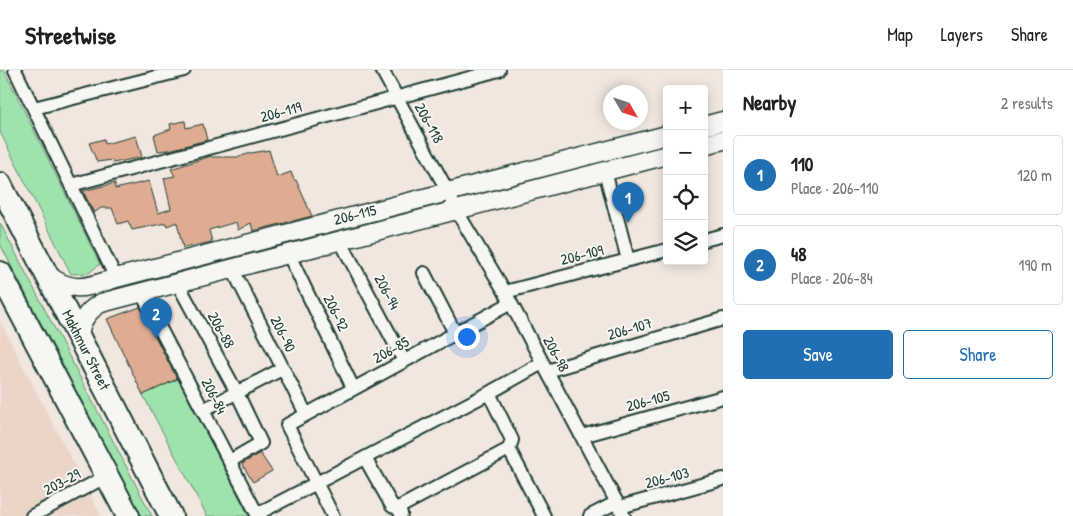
<!DOCTYPE html>
<meta charset="utf-8">
<style>
body{margin:0;font-family:"Patrick Hand",sans-serif;background:#f6f6f6;color:#202124}
.controls{position:absolute;right:15px;top:15px;display:grid;overflow:hidden;border-radius:5px;box-shadow:0 2px 12px #0003}
.controls button{width:45px;height:45px;display:grid;place-items:center;padding:0;border:0;border-bottom:1px solid #e0e0e0;background:#fff;color:#202124;font:25px sans-serif}
.compass{position:absolute;left:603px;top:15px;width:45px;height:45px;border-radius:50%;background:#fff;box-shadow:0 2px 12px #0003;rotate:129deg}
.you{position:absolute;left:466px;top:266px;width:18px;height:18px;margin:-12px;border:4px solid #fff;border-radius:50%;background:#1a73e8;box-shadow:0 0 0 8px #1a73e833}
.badge{display:grid;place-items:center;width:32px;height:32px;border-radius:50%;background:#1f6fb2;color:#fff;font-size:16px;font-weight:700}
.pin{position:absolute;translate:-50% -41px;filter:drop-shadow(0 1px 2px #0008)}
.pin::after{content:'';position:absolute;top:26px;width:18px;height:15px;background:inherit;clip-path:polygon(0 0,100% 0,50% 100%)}
.list{margin:0;padding:0;list-style:none}
h2{display:flex;justify-content:space-between;align-items:center;height:65px;margin:0;padding:0 20px;font-size:21px}
h2 small{font-size:16px;font-weight:400;color:#757577}
.list li{display:grid;grid-template-columns:32px 1fr auto;gap:15px;align-items:center;box-sizing:border-box;height:80px;margin:0 10px 10px;padding:0 10px;border:1px solid #e0e0e0;border-radius:5px}
.list b{display:block;font-size:19px;white-space:nowrap}
.list p{margin:0;font-size:16px;white-space:nowrap;color:#757577}
.list em{font-size:16px;font-style:normal;color:#757577}
.actions{display:flex;gap:10px;padding:15px 20px}
.actions a{flex:1;padding:11px 0;border:1px solid #1f6fb2;border-radius:5px;text-align:center;font-size:18px;color:#1f6fb2}
.actions .main{background:#1f6fb2;color:#fff}
.icon{flex:none;width:28px;height:28px;fill:none;stroke:currentColor;stroke-width:2;stroke-linecap:round;stroke-linejoin:round}
.map{position:relative;flex:none;width:723px;height:446px;overflow:hidden}
header{display:flex;align-items:center;gap:30px;box-sizing:border-box;height:70px;padding:0 25px;background:#fff;border-bottom:1px solid #e0e0e0}
header strong{font-size:24px}
nav{display:flex;gap:28px;margin-inline-start:auto;font-size:18px}
main{display:flex}
aside{flex:1;background:#fff}
.map>svg:first-child{display:block}
.built{fill:#ebd5c8}
.green{fill:#9fe2ad;stroke:#5f9070}
.building{fill:#deac91;stroke:#1f3d34}
.lines{fill:none;stroke-linecap:round;stroke-linejoin:round}
.street-casing{stroke:#1f3d34;stroke-width:16}
.secondary-casing{stroke:#1f3d34;stroke-width:21}
.highway-casing{stroke:#1f3d34;stroke-width:26}
.street{stroke:#f6f6f2;stroke-width:12}
.secondary{stroke:#f6f6f2;stroke-width:18}
.highway{stroke:#f6f6f2;stroke-width:22}
.labels{text-anchor:middle;stroke-width:4;stroke-linejoin:round;paint-order:stroke}
.street-label{font-size:15px;fill:#1f3d34;stroke:#f6f6f2}
</style>
<header>
<strong>Streetwise</strong>
<nav><a>Map</a><a>Layers</a><a>Share</a></nav>
</header>
<main>
<div class="map">
<svg width="723" height="446" viewBox="0 0 723 446">
<rect width="100%" height="100%" fill="#f1e7df"/>
<filter id="ink" filterUnits="userSpaceOnUse"><feTurbulence type="fractalNoise" baseFrequency=".02" numOctaves="2"/><feDisplacementMap in="SourceGraphic" scale="10" xChannelSelector="R" yChannelSelector="G"/><feConvolveMatrix kernelMatrix="1 2 1 2 8 2 1 2 1" color-interpolation-filters="sRGB"/></filter>
<g filter="url(#ink)">
<!-- built -->
<path class="built" d="M0,251L21,292L101,446H0Z"/>
<!-- green -->
<path class="green" d="M0,0H4L100,194L89,203L71,204L0,62Z
M0,153L152,446H141L0,174Z
M178,309L249,446H207L143,325Z"/>
<!-- building -->
<path class="building" d="M185,51L186,58L203,54L207,70L169,80L158,81L154,65L171,59L170,54Z
M136,66L142,87L113,93L112,90L97,92L89,73L104,69L105,74Z
M269,80L277,107L291,102L294,110H296L312,146L253,161L251,153L238,160L236,152L209,160L212,172L183,178L177,152L167,156L166,153L132,160L128,151L118,154L112,138H101L94,143L83,121L115,113V119L149,111L158,143L171,139L164,108L175,106L171,99L211,86L212,87H238L251,83Z
M140,237L177,309L143,325L107,249Z
M260,383L272,401L253,412L242,394Z"/>
<g class="lines">
<defs>
<path id="street" d="M15,0L116,208
M382,0L448,122L456,140L505,222L624,446
M34,38L184,0
M605,101L628,190
M71,115L499,0
M340,170L404,291
M704,170L723,165
M288,183L353,318
M232,198L306,344
M424,203L455,263
M177,212L237,323L261,373L230,391
M141,222L258,446
M505,222L667,180
M547,301L723,249
M489,323L512,370L509,379L544,446
M203,340L282,299
M582,366L723,327
M365,388L392,436L398,438L401,444
M620,437L723,409
M398,438L509,379
M257,444L489,323L542,293
M32,446L107,406
M333,446L287,355L511,233
M590,446L617,432"/>
<path id="secondary" d="M704,56L723,51
M704,75L723,70
M47,204C72,225 88,217 116,208L667,65
M79,269C79,252 87,241 101,233L667,85"/>
<path id="highway" d="M0,114L171,446
M0,203L128,446"/>
</defs>
<!-- street casing -->
<use href="#street" class="street-casing"/>
<!-- secondary casing -->
<use href="#secondary" class="secondary-casing"/>
<!-- highway casing -->
<use href="#highway" class="highway-casing"/>
<!-- street -->
<use href="#street" class="street"/>
<!-- secondary -->
<use href="#secondary" class="secondary"/>
<!-- highway -->
<use href="#highway" class="highway"/>
</g>
</g>
<g class="labels">
<!-- street labels -->
<g class="street-label">
<text transform="translate(281 42) rotate(-15)" y="5">206-119</text>
<text transform="translate(429 53) rotate(61)" y="5">206-118</text>
<text transform="translate(355 145) rotate(-14)" y="5">206-115</text>
<text transform="translate(582 185) rotate(-14)" y="5">206-109</text>
<text transform="translate(387 222) rotate(62)" y="5">206-94</text>
<text transform="translate(336 243) rotate(64)" y="5">206-92</text>
<text transform="translate(630 259) rotate(-16)" y="5">206-107</text>
<text transform="translate(221 260) rotate(61)" y="5">206-88</text>
<text transform="translate(283 264) rotate(63)" y="5">206-90</text>
<text transform="translate(86 280) rotate(63)" y="5">Makhmur Street</text>
<text transform="translate(391 280) rotate(-29)" y="5">206-85</text>
<text transform="translate(556 284) rotate(62)" y="5">206-98</text>
<text transform="translate(214 326) rotate(63)" y="5">206-84</text>
<text transform="translate(648 331) rotate(-15)" y="5">206-105</text>
<text transform="translate(667 408) rotate(-15)" y="5">206-103</text>
<text transform="translate(62 412) rotate(-28)" y="5">203-29</text>
</g>
</g>
</svg>
<div class="controls">
<button>+</button>
<button>−</button>
<button><svg class="icon" aria-label="locate" viewBox="0 0 24 24"><circle cx="12" cy="12" r="6"/><path d="M12 2v4M12 18v4M2 12h4M18 12h4"/></svg></button>
<button><svg class="icon" aria-label="layers" viewBox="0 0 24 24"><path d="M12 4l9 5-9 5-9-5zM3 14l9 5 9-5"/></svg></button>
</div>
<svg class="compass" viewBox="-18 -18 36 36"><path d="M0-13l5 13h-10z" fill="#e53935"/><path d="M0 13l5-13h-10z" fill="#757577"/></svg>
<div class="you"></div>
<div class="pin badge" style="left:628px;top:153px">1</div>
<div class="pin badge" style="left:156px;top:269px">2</div>
</div>
<aside>
<h2>Nearby<small>2 results</small></h2>
<ul class="list">
<li><span class="badge">1</span><div><b>110</b><p>Place · 206-110</p></div><em>120 m</em></li>
<li><span class="badge">2</span><div><b>48</b><p>Place · 206-84</p></div><em>190 m</em></li>
</ul>
<div class="actions"><a class="main">Save</a><a>Share</a></div>
</aside>
</main>
